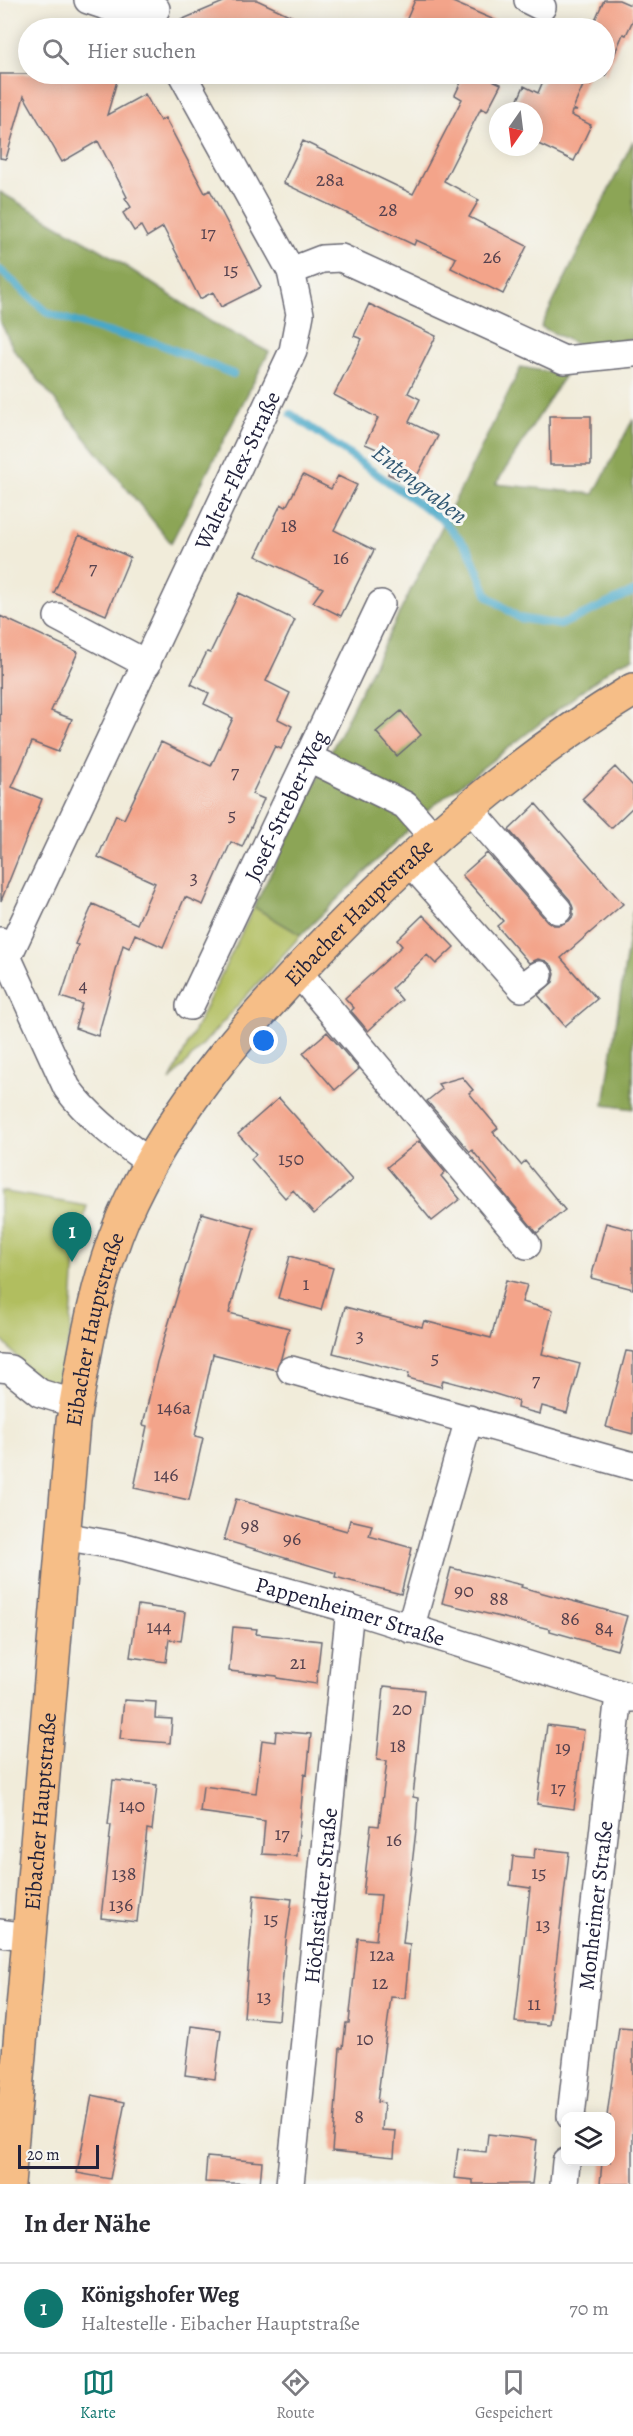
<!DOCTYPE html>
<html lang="de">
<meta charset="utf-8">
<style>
body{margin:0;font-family:Alegreya,serif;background:#f2f2f3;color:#2b2b33}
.controls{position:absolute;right:18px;bottom:18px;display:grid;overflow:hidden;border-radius:12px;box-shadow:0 3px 15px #0003}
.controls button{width:54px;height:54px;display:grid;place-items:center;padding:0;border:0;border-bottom:2px solid #e1e1e2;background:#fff;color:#2b2b33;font:30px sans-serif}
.compass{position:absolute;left:489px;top:102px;width:54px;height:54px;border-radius:50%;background:#fff;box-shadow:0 3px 15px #0003;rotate:194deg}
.scale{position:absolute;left:18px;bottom:15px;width:81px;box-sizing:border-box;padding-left:6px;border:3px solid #22223b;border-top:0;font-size:16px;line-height:21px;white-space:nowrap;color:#22223b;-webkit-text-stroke:4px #f6f6f2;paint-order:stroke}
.you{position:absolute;left:264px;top:1041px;width:21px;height:21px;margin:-15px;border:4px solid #fff;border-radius:50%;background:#1a73e8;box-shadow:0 0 0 9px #1a73e833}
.badge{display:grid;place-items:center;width:39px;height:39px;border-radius:50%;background:#0f766e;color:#fff;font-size:20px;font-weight:700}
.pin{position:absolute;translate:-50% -50px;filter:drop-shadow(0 2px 3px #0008)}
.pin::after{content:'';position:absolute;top:32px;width:21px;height:18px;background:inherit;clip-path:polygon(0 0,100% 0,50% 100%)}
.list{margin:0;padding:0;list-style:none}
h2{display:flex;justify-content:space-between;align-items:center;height:78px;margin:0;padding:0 24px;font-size:26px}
h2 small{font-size:20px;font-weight:400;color:#7c7c81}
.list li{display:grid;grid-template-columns:39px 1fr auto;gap:18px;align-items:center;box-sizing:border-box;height:90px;padding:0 24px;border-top:2px solid #e1e1e2}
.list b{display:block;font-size:22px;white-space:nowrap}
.list p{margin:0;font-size:20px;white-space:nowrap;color:#7c7c81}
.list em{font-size:20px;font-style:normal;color:#7c7c81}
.icon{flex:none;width:33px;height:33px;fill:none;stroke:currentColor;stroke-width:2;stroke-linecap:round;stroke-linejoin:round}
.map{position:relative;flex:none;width:633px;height:2184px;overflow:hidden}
.search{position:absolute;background:#fff;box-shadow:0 3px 15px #0003;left:18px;right:18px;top:18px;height:66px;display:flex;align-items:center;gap:15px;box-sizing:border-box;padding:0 21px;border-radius:33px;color:#7c7c81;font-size:22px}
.sheet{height:168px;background:#fff}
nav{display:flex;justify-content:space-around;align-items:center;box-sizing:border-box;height:84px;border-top:2px solid #e1e1e2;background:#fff;font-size:16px;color:#7c7c81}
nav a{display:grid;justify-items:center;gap:3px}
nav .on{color:#0f766e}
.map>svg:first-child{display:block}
.green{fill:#b1be5f;stroke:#6a704d;stroke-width:1.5}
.forest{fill:#8ca556;stroke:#576448;stroke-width:1.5}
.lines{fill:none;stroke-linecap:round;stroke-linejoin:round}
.stream{stroke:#49a8c8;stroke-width:8}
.building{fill:#f3a48a}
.minor-casing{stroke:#6a6973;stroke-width:30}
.major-casing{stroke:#6a6973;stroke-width:36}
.minor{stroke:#fff;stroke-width:27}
.major{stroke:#f6be87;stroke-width:33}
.labels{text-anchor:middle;stroke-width:6;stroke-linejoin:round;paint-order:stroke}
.number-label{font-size:20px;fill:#56424f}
.street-label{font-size:22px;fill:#22223b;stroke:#f6f6f2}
.water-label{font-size:24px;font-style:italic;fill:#325873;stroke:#f6f6f2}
</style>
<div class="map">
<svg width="633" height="2184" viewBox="0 0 633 2184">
<rect width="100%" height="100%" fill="#f6f6f2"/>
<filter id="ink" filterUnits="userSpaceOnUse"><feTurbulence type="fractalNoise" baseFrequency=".0167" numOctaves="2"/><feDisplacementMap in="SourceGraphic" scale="12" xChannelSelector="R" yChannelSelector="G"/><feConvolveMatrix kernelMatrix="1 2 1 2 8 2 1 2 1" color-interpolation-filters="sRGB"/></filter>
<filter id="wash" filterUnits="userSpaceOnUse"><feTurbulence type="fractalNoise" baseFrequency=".008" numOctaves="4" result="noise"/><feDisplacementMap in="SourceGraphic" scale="24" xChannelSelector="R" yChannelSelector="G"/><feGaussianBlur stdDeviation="1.35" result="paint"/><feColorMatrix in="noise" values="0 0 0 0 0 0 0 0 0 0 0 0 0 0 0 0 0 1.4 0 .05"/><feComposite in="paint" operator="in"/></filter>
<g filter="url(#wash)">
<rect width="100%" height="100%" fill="#f1ecda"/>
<!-- green -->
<path class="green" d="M254,907L301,935L170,1081Z
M0,1191L87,1206L76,1247L70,1336L59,1382L54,1388L34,1377L0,1338Z"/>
<!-- forest -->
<path class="forest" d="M633,141V339L582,347L541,327Z
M0,192L101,250L211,322L269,352L171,543L14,350L0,321Z
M521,367L565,375L496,484L594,494L633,419V658L617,664L428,810L301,935L254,907Z
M633,910V1109L604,1105Z"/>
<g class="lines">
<!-- stream -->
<path class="stream" d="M0,270L48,313L103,331L157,343L233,374
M291,414L444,521L469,550L488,596L519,618L560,625L633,592"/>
</g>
<g id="blocks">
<!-- building -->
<path class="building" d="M228,0H257L317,28H162Z
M415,0H448L513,28H424L406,21Z
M604,0H619L633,6V20L626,35L623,34L605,77L604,26L594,22Z
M0,74H119L107,115L145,94L160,121L165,118L205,193L210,190L261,287L221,307L213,292L200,299L163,227L147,237L141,226L134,231L123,213L131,207L125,198L127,197L98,141L62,162L24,96L6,159L0,158Z
M465,74H479L501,84L487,111L481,108L444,181L479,200L469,217L527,246L503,294L451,268L456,258L416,240L414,245L283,183L303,141L413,194L462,99L455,95Z
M546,74H588L573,109L577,111H572L571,115L591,125L574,161L534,142V111H513L524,86L538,93Z
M369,304L436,336L408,393L420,399L409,422L438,436L412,485L388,474L395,457L365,444L378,418L334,395L362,339L354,336Z
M549,416H591V465H550Z
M303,475L331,489L338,476L357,485L334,530L374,550L341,616L313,602L323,588L256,556L281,504L286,507Z
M79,535L130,557L106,615L54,593Z
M239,593L295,620L266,681L290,693L278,719L292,726L281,749L275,746L252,794L264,799L242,847L231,842L203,905L185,897L163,947L135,934L129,948L123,945L98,1036L75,1028L82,1004L61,997L78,945L75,944L93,904L137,924L155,883L98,857L116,815L124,819L161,742L211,766L233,718L204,704L209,693L191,684L207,652L210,653Z
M0,616L78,652L51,711L72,719L58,752L32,742L12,787L42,799L1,901Z
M401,711L421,735L397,756L376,732Z
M615,767L633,786V807L611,828L582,799Z
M536,804L623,904L561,958L597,999L565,1026L538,995L553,982L555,974L552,966L546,961L538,959L529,963L497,926L503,921L462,875L487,853L547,921L553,925H560L569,921L573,916V908L570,900L509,830Z
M423,915L454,947L436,964L427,955L392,988L402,1000L368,1031L351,1011L354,1008L345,998L402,946L397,940Z
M327,1032L359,1069L335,1090L303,1053Z
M462,1077L473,1090L469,1093L498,1128L493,1132L521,1165L525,1161L565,1210L537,1233L497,1185L499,1183L472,1150L470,1152L427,1101L442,1089L438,1084Z
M279,1098L352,1180L314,1214L293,1190L285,1198L251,1159L256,1154L238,1134Z
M419,1141L445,1172L441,1176L460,1199L432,1221L387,1167Z
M202,1213L254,1228L229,1313L289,1328L281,1358L276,1370L213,1354L195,1436L203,1438L189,1500L134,1488L147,1426L143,1425L157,1362Z
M606,1223L633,1230V1289L591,1278Z
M290,1256L333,1268L321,1310L278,1298Z
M506,1280L527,1285L522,1302L553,1310L542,1354L580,1364L567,1413L542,1406L540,1414L517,1408L518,1401L492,1393L443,1380L441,1387L408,1378L409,1373L333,1353L345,1307L422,1327L424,1321L491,1338Z
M626,1351L633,1352V1434L606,1427Z
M236,1499L347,1531L350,1520L372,1525L369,1536L412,1548L401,1594L335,1577L336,1573L224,1540Z
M451,1568L522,1585L521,1587L627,1616L617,1650L550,1631V1629L442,1603Z
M138,1605L185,1612L181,1641L169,1639L166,1662L130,1657Z
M233,1627L257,1629L256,1634L321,1641L316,1684L277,1678V1676L229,1671Z
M384,1686L424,1690L413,1797L418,1798L416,1830L403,1943L410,1944L405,1998L391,1997L377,2102L384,2103L382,2130L396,2131L394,2157L332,2151L340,2048H343L346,2023H349L358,1938L376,1940L381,1895L363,1894L371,1825L379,1826L387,1761L377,1760Z
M124,1700L156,1702L155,1718L172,1719L170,1743L120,1739Z
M547,1725L584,1730L574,1809L537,1804Z
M276,1731L311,1734L307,1775L304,1774L297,1856L262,1854L265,1821L200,1812L203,1786L256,1793L262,1740L275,1742Z
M113,1780L157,1785L152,1830L147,1829L137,1922L101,1918L111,1825H108Z
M535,1848L569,1852L549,2025L515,2022L530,1888L510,1885L513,1856L534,1858Z
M254,1895L292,1899L286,1941L279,2020L244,2017Z
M191,2026L221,2030L215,2079L185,2075Z
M619,2027L633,2028V2184H600L602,2162H610V2116H607Z
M92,2095L125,2102L110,2179L77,2173Z
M488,2134L537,2140L532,2184H473V2180L454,2178L458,2149L486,2152Z
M207,2157L262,2162L260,2184L205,2182Z"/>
</g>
</g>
<g filter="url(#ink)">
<use href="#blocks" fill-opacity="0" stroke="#6a6973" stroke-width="1.5"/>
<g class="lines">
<defs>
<g id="minor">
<path d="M88,0L112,8L156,9"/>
<path d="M528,0L542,7"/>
<path d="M291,271L322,259L341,258L564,360L633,353"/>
<path d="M58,617L147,664"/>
<path d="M307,757L405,805L434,838"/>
<path d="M469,808L558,910"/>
<path d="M408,860L522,988L539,975"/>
<path d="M0,941L67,1088C90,1119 120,1140 150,1163"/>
<path id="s1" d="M8,956L293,351L300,314L291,271L182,74"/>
<path d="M297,971L527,1245"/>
<path id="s2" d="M190,1006L381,604"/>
<path d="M0,1368L10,1369L40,1393L76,1404"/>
<path d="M291,1370L633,1466"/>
<path id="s3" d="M63,1536L125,1547L350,1609L633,1698"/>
<path d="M410,1629L469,1419"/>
<path d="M0,1933L29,1937"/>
<path id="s4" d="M571,2116L619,1695"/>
<path id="s5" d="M290,2184L350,1609"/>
<path d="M564,2184L566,2162"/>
</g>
<g id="major">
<path id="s6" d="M8,2184L73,1422C85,1348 98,1268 131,1200C179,1100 253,1017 330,938C423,843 519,759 633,690"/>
</g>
</defs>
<!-- minor casing -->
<use href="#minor" class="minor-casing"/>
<!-- major casing -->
<use href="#major" class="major-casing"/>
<!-- minor -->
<use href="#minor" class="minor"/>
<!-- major -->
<use href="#major" class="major"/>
</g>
</g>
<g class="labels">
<!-- number labels -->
<g class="number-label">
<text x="330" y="186">28a</text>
<text x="388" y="216">28</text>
<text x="208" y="239">17</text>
<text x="492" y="263">26</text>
<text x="231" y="276">15</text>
<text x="289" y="532">18</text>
<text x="341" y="564">16</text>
<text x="93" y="574">7</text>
<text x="235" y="778">7</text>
<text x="232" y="821">5</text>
<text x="194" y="884">3</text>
<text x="83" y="992">4</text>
<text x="291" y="1165">150</text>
<text x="306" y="1290">1</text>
<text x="360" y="1342">3</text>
<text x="435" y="1364">5</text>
<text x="536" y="1386">7</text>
<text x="174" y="1414">146a</text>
<text x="166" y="1481">146</text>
<text x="250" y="1532">98</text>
<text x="292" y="1545">96</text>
<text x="464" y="1597">90</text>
<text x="499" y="1605">88</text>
<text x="570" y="1625">86</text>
<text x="159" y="1633">144</text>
<text x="604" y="1635">84</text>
<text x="298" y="1669">21</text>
<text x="402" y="1715">20</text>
<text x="398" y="1752">18</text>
<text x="563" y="1754">19</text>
<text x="558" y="1794">17</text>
<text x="132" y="1812">140</text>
<text x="282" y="1840">17</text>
<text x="394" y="1846">16</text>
<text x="539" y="1879">15</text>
<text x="124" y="1880">138</text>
<text x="121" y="1911">136</text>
<text x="271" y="1925">15</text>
<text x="543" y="1931">13</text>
<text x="382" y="1961">12a</text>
<text x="380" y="1989">12</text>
<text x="264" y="2003">13</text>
<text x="534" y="2010">11</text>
<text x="365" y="2045">10</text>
<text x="359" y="2123">8</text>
</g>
<!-- street labels -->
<g class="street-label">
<text dy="8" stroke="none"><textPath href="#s1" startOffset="537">Walter-Flex-Straße</textPath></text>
<text dy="8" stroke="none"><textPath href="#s2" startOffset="222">Josef-Streber-Weg</textPath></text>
<text dy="8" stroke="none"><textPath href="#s6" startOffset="1364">Eibacher Hauptstraße</textPath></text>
<text dy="8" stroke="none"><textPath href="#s6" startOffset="860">Eibacher Hauptstraße</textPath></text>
<text dy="8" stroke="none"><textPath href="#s3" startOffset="297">Pappenheimer Straße</textPath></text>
<text dy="8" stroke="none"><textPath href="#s6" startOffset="374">Eibacher Hauptstraße</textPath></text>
<text dy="8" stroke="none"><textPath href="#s5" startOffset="290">Höchstädter Straße</textPath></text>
<text dy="8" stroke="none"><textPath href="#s4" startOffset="212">Monheimer Straße</textPath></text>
</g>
<!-- water labels -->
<g class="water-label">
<text transform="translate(420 484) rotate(38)" y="8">Entengraben</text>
</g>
</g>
</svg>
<div class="controls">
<button><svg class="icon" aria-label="layers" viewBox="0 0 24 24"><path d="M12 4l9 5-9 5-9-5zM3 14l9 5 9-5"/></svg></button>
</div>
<svg class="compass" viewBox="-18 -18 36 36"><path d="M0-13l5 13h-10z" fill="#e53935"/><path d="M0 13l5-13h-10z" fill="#7c7c81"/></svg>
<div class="scale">20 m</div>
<div class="you"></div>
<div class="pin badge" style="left:72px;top:1262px">1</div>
<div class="search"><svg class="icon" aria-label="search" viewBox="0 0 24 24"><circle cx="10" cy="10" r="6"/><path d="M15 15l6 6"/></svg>Hier suchen</div>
</div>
<section class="sheet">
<h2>In der Nähe<small></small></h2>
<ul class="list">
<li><span class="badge">1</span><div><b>Königshofer Weg</b><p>Haltestelle · Eibacher Hauptstraße</p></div><em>70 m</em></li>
</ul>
</section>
<nav>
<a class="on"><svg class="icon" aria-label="map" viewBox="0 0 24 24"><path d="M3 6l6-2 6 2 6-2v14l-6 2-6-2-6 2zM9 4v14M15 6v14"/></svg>Karte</a>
<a><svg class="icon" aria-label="directions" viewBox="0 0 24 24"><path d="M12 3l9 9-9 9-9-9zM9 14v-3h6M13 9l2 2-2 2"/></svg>Route</a>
<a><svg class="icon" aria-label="saved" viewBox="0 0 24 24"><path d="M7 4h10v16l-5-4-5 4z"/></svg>Gespeichert</a>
</nav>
